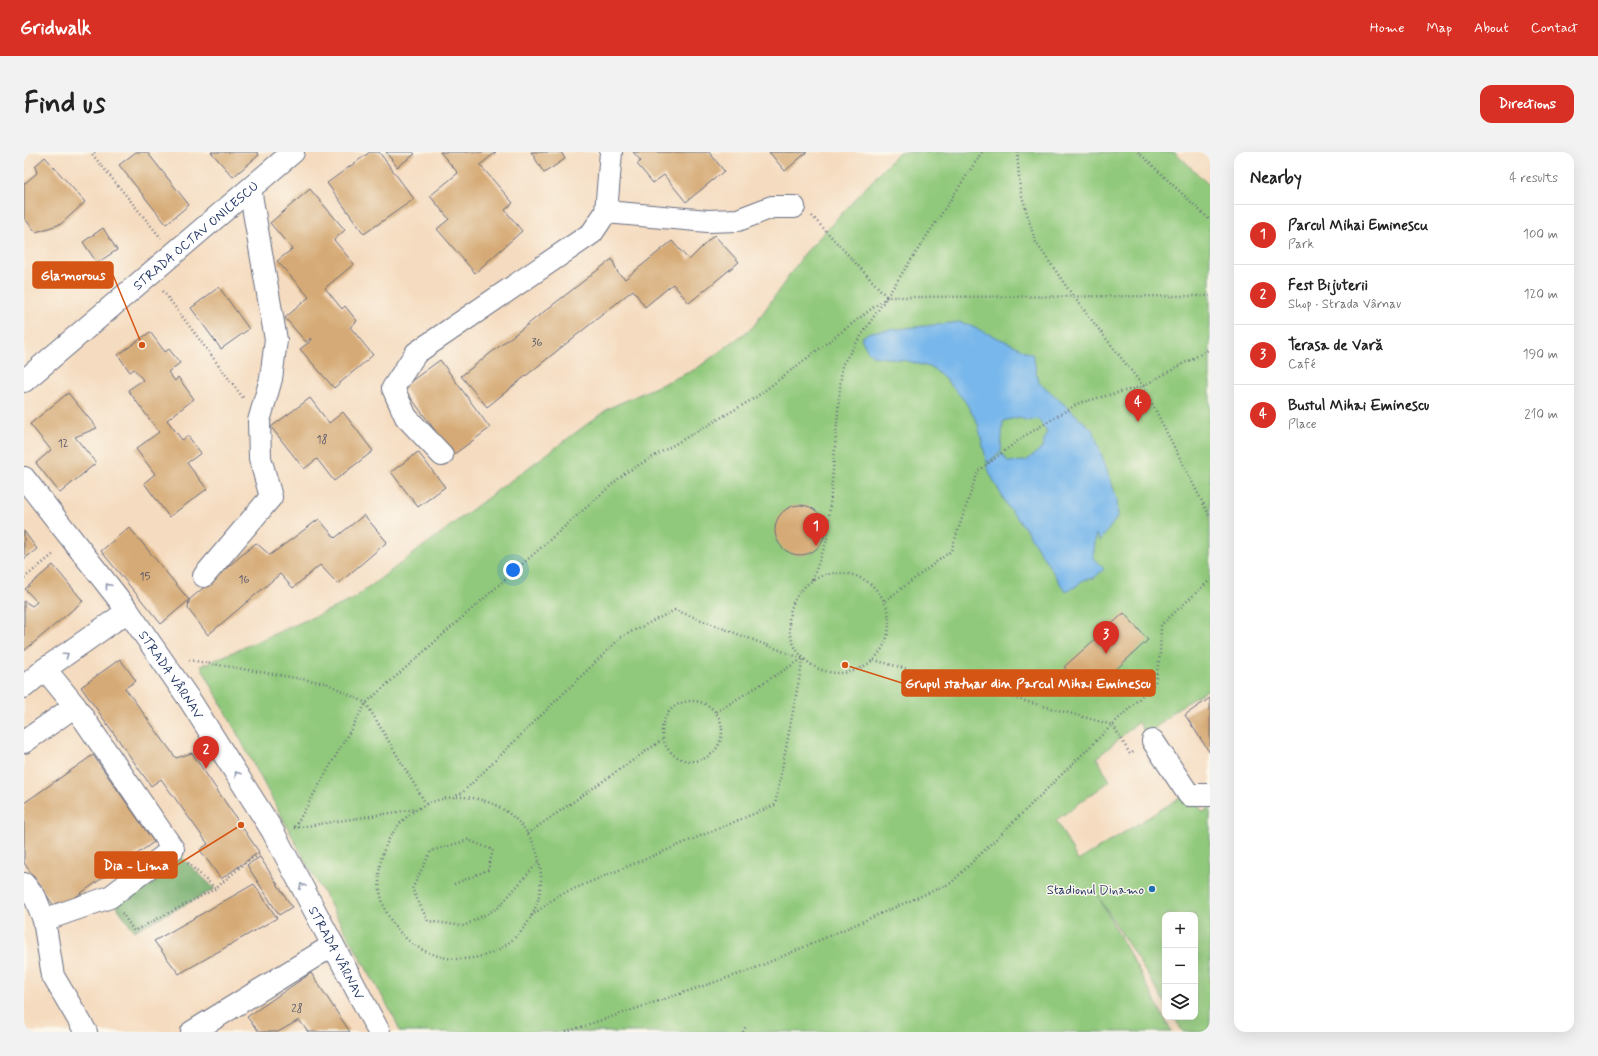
<!DOCTYPE html>
<meta charset="utf-8">
<style>
body{margin:0;font-family:Mynerve,sans-serif;background:#f2f2f2;color:#222}
.controls{position:absolute;right:12px;bottom:12px;display:grid;overflow:hidden;border-radius:8px;box-shadow:0 4px 16px #0002}
.controls button{width:36px;height:36px;display:grid;place-items:center;padding:0;border:0;border-bottom:1px solid #e0e0e0;background:#fff;color:#222;font:20px sans-serif}
.you{position:absolute;left:489px;top:418px;width:14px;height:14px;margin:-10px;border:3px solid #fff;border-radius:50%;background:#1a73e8;box-shadow:0 0 0 6px #1a73e833}
.badge{display:grid;place-items:center;width:26px;height:26px;border-radius:50%;background:#d93025;color:#fff;font-size:13px;font-weight:700}
.pin{position:absolute;translate:-50% -33px;filter:drop-shadow(0 1px 2px #0008)}
.pin::after{content:'';position:absolute;top:21px;width:14px;height:12px;background:inherit;clip-path:polygon(0 0,100% 0,50% 100%)}
.list{margin:0;padding:0;list-style:none}
h2{display:flex;justify-content:space-between;align-items:center;height:52px;margin:0;padding:0 16px;font-size:17px}
h2 small{font-size:13px;font-weight:400;color:#767676}
.list li{display:grid;grid-template-columns:26px 1fr auto;gap:12px;align-items:center;box-sizing:border-box;height:60px;padding:0 16px;border-top:1px solid #e0e0e0}
.list b{display:block;font-size:15px;white-space:nowrap}
.list p{margin:0;font-size:13px;white-space:nowrap;color:#767676}
.list em{font-size:13px;font-style:normal;color:#767676}
.icon{flex:none;width:22px;height:22px;fill:none;stroke:currentColor;stroke-width:2;stroke-linecap:round;stroke-linejoin:round}
.map{position:relative;flex:none;width:1186px;height:880px;overflow:hidden;border-radius:12px}
header{display:flex;align-items:center;gap:24px;box-sizing:border-box;height:56px;padding:0 20px;background:#d93025;color:#fff}
header strong{font-size:19px}
nav{display:flex;gap:22px;margin-inline-start:auto;font-size:14px}
.intro{display:flex;align-items:center;justify-content:space-between;box-sizing:border-box;height:96px;padding:0 24px}
h1{margin:0;font-size:28px}
.button{padding:10px 18px;border-radius:12px;background:#d93025;color:#fff;font-size:14px;font-weight:700}
main{display:flex;gap:24px;padding:0 24px}
aside{flex:1;background:#fff;border-radius:12px;box-shadow:0 4px 16px #0002}
.map>svg:first-child{display:block}
.green{fill:#91c97c;stroke:#567c6d}
.forest{fill:#74ad6c;stroke:#486e65}
.water{fill:#78b7eb;stroke:#4a73a4}
.building{fill:#d6aa76}
.lines{fill:none;stroke-linecap:round;stroke-linejoin:round}
.minor-casing{stroke:#676c80;stroke-width:24}
.path{stroke:#676c80;stroke-width:2.5;stroke-dasharray:1 3;stroke-linecap:butt}
.minor{stroke:#fff;stroke-width:22}
.oneway{stroke:#8d97ae}
.poi-dot{fill:#1f6fb2;stroke:#fbf7ec;stroke-width:1.5}
.labels{text-anchor:middle;stroke-width:3;stroke-linejoin:round;paint-order:stroke}
.number-label{font-size:11px;fill:#4a4e64}
.street-label{font-size:13px;fill:#1b2f5e;stroke:#fbf7ec}
.poi-label{font-size:13px;fill:#1b2f5e;stroke:#fbf7ec;text-anchor:end}
.leader{fill:none;stroke:#d45514;stroke-width:1.5}
.callout-dot{fill:#d45514;stroke:#fbf7ec;stroke-width:1.5}
.callout{fill:#d45514;stroke:#d45514;stroke-width:1.5}
.callout-label{font-size:14px;text-anchor:middle;font-weight:bold;fill:#fff}
</style>
<header>
<strong>Gridwalk</strong>
<nav><a>Home</a><a>Map</a><a>About</a><a>Contact</a></nav>
</header>
<div class="intro"><h1>Find us</h1><a class="button">Directions</a></div>
<main>
<div class="map">
<svg width="1186" height="880" viewBox="0 0 1186 880">
<rect width="100%" height="100%" fill="#fbf7ec"/>
<filter id="ink" filterUnits="userSpaceOnUse"><feTurbulence type="fractalNoise" baseFrequency=".025" numOctaves="2"/><feDisplacementMap in="SourceGraphic" scale="8" xChannelSelector="R" yChannelSelector="G"/><feConvolveMatrix kernelMatrix="1 2 1 2 8 2 1 2 1" color-interpolation-filters="sRGB"/></filter>
<filter id="wash" filterUnits="userSpaceOnUse"><feTurbulence type="fractalNoise" baseFrequency=".012" numOctaves="4" result="noise"/><feDisplacementMap in="SourceGraphic" scale="16" xChannelSelector="R" yChannelSelector="G"/><feGaussianBlur stdDeviation="0.9" result="paint"/><feColorMatrix in="noise" values="0 0 0 0 0 0 0 0 0 0 0 0 0 0 0 0 0 1.4 0 .05"/><feComposite in="paint" operator="in"/></filter>
<g filter="url(#wash)">
<rect width="100%" height="100%" fill="#f5dcc0"/>
<!-- green -->
<path class="green" d="M875,0H1151L1186,34V536L1154,556L1123,583L1114,570L1073,606L1086,629L1032,668L1054,709L1165,640L1179,660L1186,656V880H1159L1150,865H1171V763H1141V851L1074,744L1148,880H376L371,867L282,710L177,514L328,448L470,341L585,256L672,217L729,175L781,101Z"/>
<!-- forest -->
<path class="forest" d="M149,697L191,737L110,779L86,745Z"/>
<!-- water -->
<path class="water" d="M937,170L988,192L1009,203L1014,229L1069,278L1093,347L1094,364L1076,389L1072,382L1069,406L1080,417L1070,426L1059,428L1050,436L1041,439L1001,376L984,355L966,322L963,313L978,301L984,310L1002,309L1018,296L1023,279L1014,267L1003,269L995,265L979,269L977,299L963,311L954,272L941,249L925,231L909,216L884,209L849,204L843,198L837,186L846,180Z"/>
<g id="blocks">
<!-- building -->
<path class="building" d="M112,0H123L165,53L142,72L95,13Z
M187,0H233L235,3L209,25Z
M346,0H355L390,47L340,82L303,31Z
M362,0H389L391,2L373,15Z
M416,0H472L456,13L489,51L481,58L498,79L451,121L413,77L425,67L406,44L434,21Z
M507,0H537L541,7L520,21Z
M609,0H685L700,19L662,50L640,23L629,31L613,12L617,9Z
M745,0H783L761,19Z
M21,5L61,50L37,72L12,80L0,66V32L13,21L11,14Z
M286,37L321,78L310,88L330,112L301,136L318,157L321,154L333,169L326,175L349,203L310,236L276,197L288,188L287,186L282,190L261,166L285,145L253,109L268,97L246,71Z
M79,76L93,98L73,111L59,90Z
M690,83L715,110L665,151L649,132L621,155L609,138L463,255L437,224L588,107L594,121L601,127L648,89L665,108Z
M195,135L225,177L197,197L167,156Z
M126,180L141,200L145,197L156,211L144,220L151,229L154,225L170,247L143,268L158,288L164,284L177,301L163,311L183,337L145,365L120,331L131,322L112,297L135,280L104,238L119,228L110,217L106,220L94,203Z
M416,208L466,276L429,303L379,235Z
M44,241L73,276L51,285L72,311L36,341L12,311L27,298L6,272Z
M286,246L305,271L319,260L349,299L310,329L293,307L280,317L247,275Z
M394,300L421,335L394,355L367,320Z
M751 378a25 25 0 1 1 50 0a25 25 0 1 1-50 0Z
M340,363L363,390L314,432L296,413L269,436L256,422L184,483L164,457L165,448L137,472L77,399L105,375L165,448L232,391L246,403L295,367L311,386Z
M0,379L13,397L0,407Z
M29,413L59,449L0,499V449L8,454L13,450L1,437Z
M1100,461L1124,488L1065,542L1040,515Z
M96,507L112,529L101,536L152,606L168,601L235,700L197,727L176,698L184,692L137,627L127,634L57,535Z
M1186,546V601L1161,563Z
M69,603L130,690L33,758L0,711V651Z
M236,705L268,755L255,763L223,713Z
M230,732L253,766L155,822L130,789Z
M287,821L326,880H284L275,868L254,880H235L223,865Z"/>
</g>
</g>
<g filter="url(#ink)">
<use href="#blocks" fill-opacity="0" stroke="#676c80" stroke-width="1"/>
<g class="lines">
<defs>
<g id="minor">
<path d="M582,60L684,69L714,68L748,55H770"/>
<path id="s1" d="M0,229L269,0"/>
<path d="M418,303L382,265L369,236L392,201L568,81L582,60L587,0"/>
<path id="s2" d="M0,326L104,459L167,550L248,678L355,880"/>
<path d="M180,424L247,345L236,306L235,269L247,227L252,188L226,37"/>
<path d="M0,535L21,517L104,459"/>
<path d="M1129,589L1165,643H1186"/>
<path d="M0,590L51,554"/>
<path d="M0,732L11,745L20,768L29,824L62,880"/>
<path d="M20,768L86,745L149,697L51,554L21,517"/>
<path d="M168,880L309,793"/>
</g>
</defs>
<!-- minor casing -->
<use href="#minor" class="minor-casing"/>
<!-- path -->
<path class="path" d="M71,0L68,2L137,86
M993,0L996,37L1011,89L1049,144L1119,234L1186,365
M1114,0L1186,68
M788,64L863,145
M139,139L220,247
M765 471a50 50 0 1 1 100 0a50 50 0 1 1-100 0Z
M0,426L31,401
M788,428L803,388L818,213L958,0
M861,449L927,399L954,319L999,285L1055,251L1119,234L1186,197
M165,508L302,531L342,551L402,652
M850,508L1089,573L1106,602L1111,599
M638 579a30 30 0 1 1 60 0a30 30 0 1 1-60 0Z
M692,560L778,507
M429,645L438,641L597,485L651,458L779,507
M355 726a81 81 0 1 1 162 0a81 81 0 1 1-162 0Z
M271,675L342,551L601,321L731,246L863,145L1186,144
M270,676L392,657
M503,682L638,588
M164,711L191,736
M430,732L464,718L469,698L444,688L407,699L388,737L404,769L440,774L475,755L515,709
M98,761L110,779L191,737L222,710L237,702
M507,764L535,743L751,653L779,507
M542,880L727,818L927,731L1131,531L1136,503L1137,473L1186,428
M719,880L722,874"/>
<!-- minor -->
<use href="#minor" class="minor"/>
</g>
<!-- one-way arrows -->
<defs><path id="oneway-chevron" d="M-2-3.5L2.5 0L-2 3.5" fill="none" stroke-width="1.6" stroke-linecap="round" stroke-linejoin="round"/></defs>
<g class="oneway">
<use href="#oneway-chevron" transform="translate(84 434) rotate(-128)"/>
<use href="#oneway-chevron" transform="translate(42 503) rotate(-35)"/>
<use href="#oneway-chevron" transform="translate(213 622) rotate(-123)"/>
<use href="#oneway-chevron" transform="translate(278 734) rotate(-118)"/>
</g>
</g>
<!-- markers -->
<circle class="poi-dot" cx="1128" cy="737" r="4"/>
<g class="labels">
<!-- number labels -->
<g class="number-label">
<text x="513" y="194">36</text>
<text x="298" y="291">18</text>
<text x="39" y="295">12</text>
<text x="121" y="428">15</text>
<text x="220" y="431">16</text>
<text x="273" y="860">28</text>
</g>
<!-- street labels -->
<g class="street-label">
<text dy="5" stroke="none"><textPath href="#s1" startOffset="225">STRADA OCTAV ONICESCU</textPath></text>
<text dy="5" stroke="none"><textPath href="#s2" startOffset="246">STRADA VÂRNAV</textPath></text>
<text dy="5" stroke="none"><textPath href="#s2" startOffset="570">STRADA VÂRNAV</textPath></text>
</g>
<!-- poi labels -->
<g class="poi-label">
<text x="1120" y="742">Stadionul Dinamo</text>
</g>
</g>
<!-- callouts -->
<path class="leader" d="M118 193L89 123M821 513L878 531M217 673L153 713"/>
<g class="callout-dot">
<circle cx="118" cy="193" r="4"/>
<circle cx="821" cy="513" r="4"/>
<circle cx="217" cy="673" r="4"/>
</g>
<g class="callout">
<rect x="9" y="110" width="80" height="26" rx="4"/>
<rect x="878" y="518" width="253" height="26" rx="4"/>
<rect x="71" y="700" width="82" height="26" rx="4"/>
</g>
<g class="callout-label">
<text x="49" y="128">Glamorous</text>
<text x="1004" y="536">Grupul statuar din Parcul Mihai Eminescu</text>
<text x="112" y="718">Dia - Lima</text>
</g>
</svg>
<div class="controls">
<button>+</button>
<button>−</button>
<button><svg class="icon" aria-label="layers" viewBox="0 0 24 24"><path d="M12 4l9 5-9 5-9-5zM3 14l9 5 9-5"/></svg></button>
</div>
<div class="you"></div>
<div class="pin badge" style="left:792px;top:394px">1</div>
<div class="pin badge" style="left:182px;top:617px">2</div>
<div class="pin badge" style="left:1082px;top:502px">3</div>
<div class="pin badge" style="left:1114px;top:270px">4</div>
</div>
<aside>
<h2>Nearby<small>4 results</small></h2>
<ul class="list">
<li><span class="badge">1</span><div><b>Parcul Mihai Eminescu</b><p>Park</p></div><em>100 m</em></li>
<li><span class="badge">2</span><div><b>Fest Bijuterii</b><p>Shop · Strada Vârnav</p></div><em>120 m</em></li>
<li><span class="badge">3</span><div><b>Terasa de Vară</b><p>Café</p></div><em>190 m</em></li>
<li><span class="badge">4</span><div><b>Bustul Mihai Eminescu</b><p>Place</p></div><em>210 m</em></li>
</ul>
</aside>
</main>
